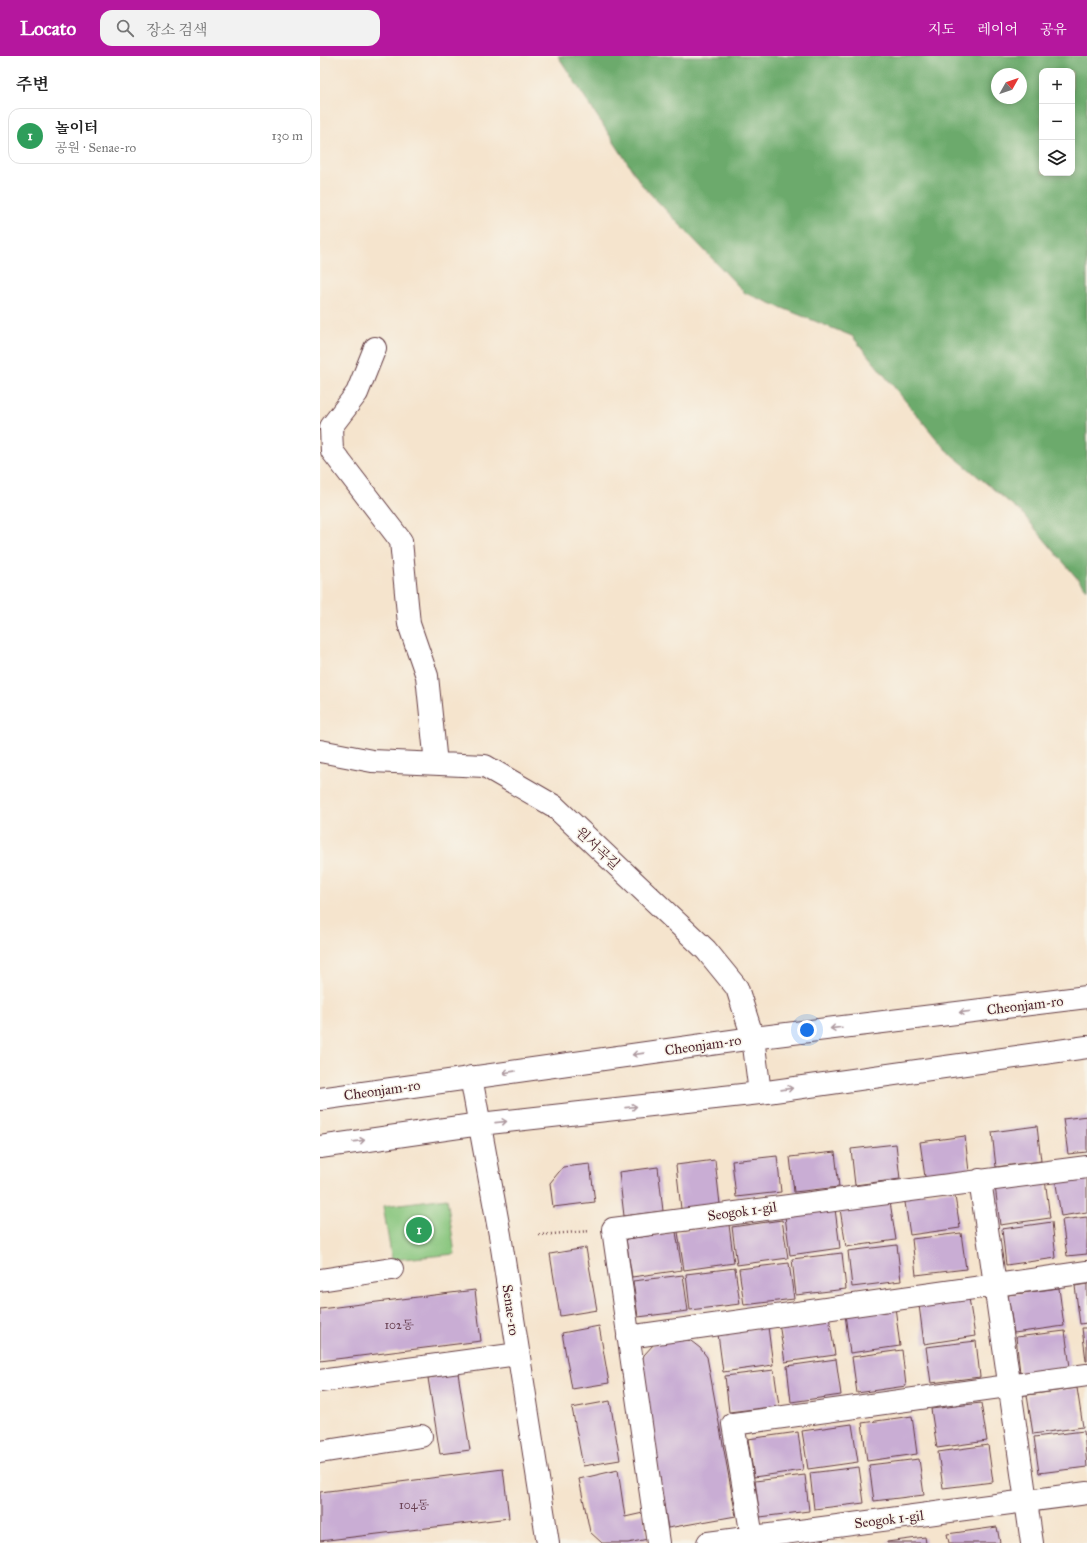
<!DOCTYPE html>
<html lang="ko">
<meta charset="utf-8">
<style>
body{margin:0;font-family:"IM FELL Great Primer","Noto Serif KR",serif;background:#f2f2f2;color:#222}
.controls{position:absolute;right:12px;top:12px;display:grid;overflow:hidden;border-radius:8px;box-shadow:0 2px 6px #0003}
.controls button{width:36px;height:36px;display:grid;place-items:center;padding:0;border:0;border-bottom:1px solid #e0e0e0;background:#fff;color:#222;font:20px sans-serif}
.compass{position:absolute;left:671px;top:12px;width:36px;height:36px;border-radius:50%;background:#fff;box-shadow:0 2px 6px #0003;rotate:50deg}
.you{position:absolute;left:487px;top:974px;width:14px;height:14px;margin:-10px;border:3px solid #fff;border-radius:50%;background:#1a73e8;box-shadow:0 0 0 6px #1a73e833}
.badge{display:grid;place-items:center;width:26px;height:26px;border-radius:50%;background:#b5179e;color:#fff;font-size:13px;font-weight:700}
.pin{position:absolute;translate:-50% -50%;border:2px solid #fff;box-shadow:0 1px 4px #0006}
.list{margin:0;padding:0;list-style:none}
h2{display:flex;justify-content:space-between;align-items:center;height:52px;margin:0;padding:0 16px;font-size:17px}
h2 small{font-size:13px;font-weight:400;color:#767676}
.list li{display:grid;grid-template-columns:26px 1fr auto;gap:12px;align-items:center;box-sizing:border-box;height:56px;margin:0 8px 8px;padding:0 8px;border:1px solid #e0e0e0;border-radius:12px}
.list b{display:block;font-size:15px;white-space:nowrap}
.list p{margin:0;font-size:13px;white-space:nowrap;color:#767676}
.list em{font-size:13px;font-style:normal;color:#767676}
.icon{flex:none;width:22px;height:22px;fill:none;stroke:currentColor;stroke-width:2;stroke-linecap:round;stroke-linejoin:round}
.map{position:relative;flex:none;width:767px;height:1487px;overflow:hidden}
header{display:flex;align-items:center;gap:24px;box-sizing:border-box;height:56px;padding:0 20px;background:#b5179e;color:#fff}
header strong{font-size:19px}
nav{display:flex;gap:22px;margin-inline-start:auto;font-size:14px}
.search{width:280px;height:36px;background:#f2f2f2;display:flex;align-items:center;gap:10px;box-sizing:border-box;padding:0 14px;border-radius:12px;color:#767676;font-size:15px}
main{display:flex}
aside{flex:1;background:#fff}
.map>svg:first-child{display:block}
.green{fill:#86c57c;stroke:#687254}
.forest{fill:#6caa6c;stroke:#5b644c;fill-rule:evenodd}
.building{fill:#c9add4}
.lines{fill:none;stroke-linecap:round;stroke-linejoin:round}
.minor-casing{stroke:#643d43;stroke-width:24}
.path{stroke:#643d43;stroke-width:2.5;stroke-dasharray:1 3;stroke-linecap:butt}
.minor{stroke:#fff;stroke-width:22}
.oneway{stroke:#ae9aa0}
.labels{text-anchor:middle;stroke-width:3;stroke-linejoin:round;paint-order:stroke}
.number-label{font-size:12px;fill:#6a4255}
.street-label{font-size:14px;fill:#4a1f2b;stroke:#f7f3e8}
</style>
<header>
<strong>Locato</strong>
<div class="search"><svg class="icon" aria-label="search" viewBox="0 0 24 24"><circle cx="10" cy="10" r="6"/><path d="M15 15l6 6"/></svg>장소 검색</div>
<nav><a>지도</a><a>레이어</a><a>공유</a></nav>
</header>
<main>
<aside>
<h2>주변<small></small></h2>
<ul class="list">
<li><span class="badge" style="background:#2e9e5b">1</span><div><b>놀이터</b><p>공원 · Senae-ro</p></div><em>130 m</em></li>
</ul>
</aside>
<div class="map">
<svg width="767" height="1487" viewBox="0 0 767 1487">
<rect width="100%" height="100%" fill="#f7f3e8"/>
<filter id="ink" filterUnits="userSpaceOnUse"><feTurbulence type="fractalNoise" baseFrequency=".025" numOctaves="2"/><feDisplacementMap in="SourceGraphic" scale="8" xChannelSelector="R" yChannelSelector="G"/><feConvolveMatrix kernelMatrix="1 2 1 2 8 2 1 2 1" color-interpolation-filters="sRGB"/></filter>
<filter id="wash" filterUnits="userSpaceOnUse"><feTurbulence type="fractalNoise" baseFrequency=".012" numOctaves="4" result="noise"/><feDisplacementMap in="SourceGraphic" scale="16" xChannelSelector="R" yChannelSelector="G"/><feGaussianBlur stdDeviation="0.9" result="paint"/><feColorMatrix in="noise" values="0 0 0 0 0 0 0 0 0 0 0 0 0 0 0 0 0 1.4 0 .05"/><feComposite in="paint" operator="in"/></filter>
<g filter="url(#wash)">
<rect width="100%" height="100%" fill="#f5e4cd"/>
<!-- green -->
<path class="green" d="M127,1142L135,1198L72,1204L63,1150Z"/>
<!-- forest -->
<path class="forest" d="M238,0H767V534L702,457L625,393L532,280L425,237L322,129ZM722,15H752V117H722ZM677,18H701V42H677Z"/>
<g id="blocks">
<!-- building -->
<path class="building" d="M767,1060V1096L748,1098L743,1063Z
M717,1070L721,1105L676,1111L672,1076Z
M645,1080L649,1116L605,1121L600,1086Z
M576,1088L580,1123L535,1129L531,1093Z
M515,1096L519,1131L474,1136L470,1101Z
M457,1100L461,1136L416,1141L412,1105Z
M395,1104L400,1148L361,1153L356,1109Z
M270,1108L275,1146L233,1151L230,1127L243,1111Z
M338,1111L343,1155L304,1160L299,1116Z
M767,1117V1156L741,1160L735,1122Z
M725,1123L730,1162L680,1169L675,1130Z
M634,1134L640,1172L590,1179L584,1140Z
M570,1146L576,1184L526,1191L520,1153Z
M515,1153L520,1192L470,1199L465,1160Z
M767,1161V1198L747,1200L742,1164Z
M462,1164L468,1202L417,1209L412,1171Z
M732,1166L736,1202L686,1209L682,1173Z
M409,1169L414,1207L364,1214L358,1176Z
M356,1176L362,1214L312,1221L306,1183Z
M641,1177L646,1213L596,1219L592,1183Z
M577,1189L581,1225L532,1231L528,1195Z
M266,1192L277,1254L240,1260L230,1198Z
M522,1197L526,1233L476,1239L472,1203Z
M469,1207L474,1243L424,1249L419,1213Z
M415,1212L420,1248L370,1254L366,1218Z
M363,1219L368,1255L318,1261L313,1225Z
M767,1228V1267L760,1268L755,1230Z
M739,1232L744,1270L694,1277L688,1239Z
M155,1234L161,1285L0,1305V1253Z
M649,1242L655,1280L604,1288L599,1249Z
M575,1251L580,1290L530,1297L525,1258Z
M509,1260L515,1299L465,1306L459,1267Z
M279,1270L289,1327L252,1333L242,1277Z
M448,1271L453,1309L403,1316L398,1278Z
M762,1272H767V1305H766Z
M745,1275L750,1311L700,1317L696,1281Z
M359,1282L371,1285L380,1292L387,1301L416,1460L348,1472L319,1313L324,1299L334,1288Z
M656,1285L660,1321L611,1327L606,1291Z
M582,1294L586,1330L537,1337L532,1301Z
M516,1303L521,1339L471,1346L467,1310Z
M454,1314L459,1350L409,1356L405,1320Z
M138,1317L150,1394L120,1398L108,1322Z
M757,1332L763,1371L713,1378L707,1339Z
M290,1345L300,1404L263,1410L252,1352Z
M661,1347L667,1385L617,1392L611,1353Z
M592,1360L597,1398L547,1405L542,1367Z
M532,1368L538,1406L488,1413L482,1375Z
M764,1375L767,1411L719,1417L714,1381Z
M478,1376L483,1414L434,1421L428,1383Z
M668,1389L673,1426L623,1432L618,1396Z
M599,1403L604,1439L554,1445L549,1409Z
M539,1411L544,1447L494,1453L490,1417Z
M183,1413L189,1462L0,1485V1436Z
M298,1414L305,1461L323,1457L328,1483L308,1487H282L270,1476L259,1423Z
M485,1419L489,1455L440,1461L435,1425Z
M677,1471L680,1487H629L627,1478Z
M605,1481L606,1487H567V1486Z"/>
</g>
</g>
<g filter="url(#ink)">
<use href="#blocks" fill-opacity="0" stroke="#643d43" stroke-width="1"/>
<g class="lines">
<defs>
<path id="minor" d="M55,292L37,337L11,371L12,395L81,485L89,568L107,620L116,708
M0,695L52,705L165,710L234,750L386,894L417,932L433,982L440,1037
M151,1021L180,1179L228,1487
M0,1043L433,982L767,941
M0,1091L160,1068L440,1037L767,991
M660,1124L712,1487
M0,1224L72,1213
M308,1281L767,1216
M0,1325L198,1298
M0,1396L101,1380
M338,1487L293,1173L767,1111
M388,1487L767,1437
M433,1487L413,1368L767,1319"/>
</defs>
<!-- minor casing -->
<use href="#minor" class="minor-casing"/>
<!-- path -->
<path class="path" d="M219,1179L270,1175"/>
<!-- minor -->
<use href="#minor" class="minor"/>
</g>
<!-- one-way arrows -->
<defs><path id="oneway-shaft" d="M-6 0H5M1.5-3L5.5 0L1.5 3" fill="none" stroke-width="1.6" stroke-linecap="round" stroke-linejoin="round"/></defs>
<g class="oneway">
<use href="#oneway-shaft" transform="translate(645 956) rotate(173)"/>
<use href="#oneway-shaft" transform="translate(516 972) rotate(173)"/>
<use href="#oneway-shaft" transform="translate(318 998) rotate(172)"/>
<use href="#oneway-shaft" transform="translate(189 1016) rotate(172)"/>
<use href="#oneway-shaft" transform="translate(467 1033) rotate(-8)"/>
<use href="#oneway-shaft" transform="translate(311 1051) rotate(-6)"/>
<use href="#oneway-shaft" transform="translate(181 1066) rotate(-6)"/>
<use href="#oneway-shaft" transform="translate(39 1085) rotate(-8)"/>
</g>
</g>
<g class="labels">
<!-- number labels -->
<g class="number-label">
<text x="79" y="1273">102동</text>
<text x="94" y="1453">104동</text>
</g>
<!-- street labels -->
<g class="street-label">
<text transform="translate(278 792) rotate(43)" y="5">원서곡길</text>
<text transform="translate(705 949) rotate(-7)" y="5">Cheonjam-ro</text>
<text transform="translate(383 989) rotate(-8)" y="5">Cheonjam-ro</text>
<text transform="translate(62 1034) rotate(-8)" y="5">Cheonjam-ro</text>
<text transform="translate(422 1155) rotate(-8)" y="5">Seogok 1-gil</text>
<text transform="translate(191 1254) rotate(82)" y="5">Senae-ro</text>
<text transform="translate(569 1463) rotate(-7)" y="5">Seogok 1-gil</text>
</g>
</g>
</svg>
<div class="controls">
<button>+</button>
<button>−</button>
<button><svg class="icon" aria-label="layers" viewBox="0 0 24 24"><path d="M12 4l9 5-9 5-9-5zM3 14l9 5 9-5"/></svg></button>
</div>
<svg class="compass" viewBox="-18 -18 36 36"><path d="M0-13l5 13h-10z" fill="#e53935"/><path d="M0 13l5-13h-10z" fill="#767676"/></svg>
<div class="you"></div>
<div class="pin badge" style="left:99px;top:1174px;background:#2e9e5b">1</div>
</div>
</main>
